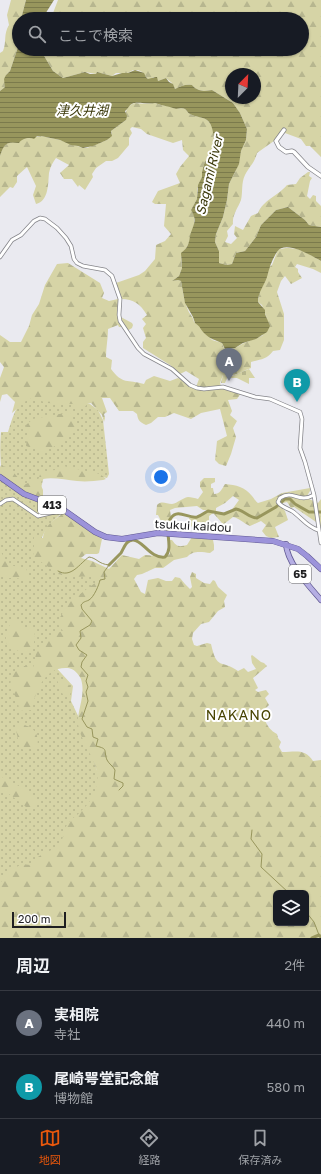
<!DOCTYPE html>
<html lang="ja">
<meta charset="utf-8">
<style>
body{margin:0;font-family:"Golos Text","Noto Sans JP",sans-serif;background:#20242c;color:#f1f3f6}
.controls{position:absolute;right:12px;bottom:12px;display:grid;overflow:hidden;border-radius:6px;box-shadow:0 1px 3px #0004}
.controls button{width:36px;height:36px;display:grid;place-items:center;padding:0;border:0;border-bottom:1px solid #363941;background:#171b24;color:#f1f3f6;font:20px sans-serif}
.compass{position:absolute;left:225px;top:68px;width:36px;height:36px;border-radius:50%;background:#171b24;box-shadow:0 1px 3px #0004;rotate:24deg}
.scale{position:absolute;left:12px;bottom:10px;width:54px;box-sizing:border-box;padding-left:4px;border:2px solid #1f1f21;border-top:0;font-size:11px;line-height:14px;white-space:nowrap;color:#1f1f21;-webkit-text-stroke:3px #fff;paint-order:stroke}
.you{position:absolute;left:161px;top:477px;width:14px;height:14px;margin:-10px;border:3px solid #fff;border-radius:50%;background:#1a73e8;box-shadow:0 0 0 6px #1a73e833}
.badge{display:grid;place-items:center;width:26px;height:26px;border-radius:50%;background:#ea580c;color:#fff;font-size:13px;font-weight:700}
.pin{position:absolute;translate:-50% -33px;filter:drop-shadow(0 1px 2px #0008)}
.pin::after{content:'';position:absolute;top:21px;width:14px;height:12px;background:inherit;clip-path:polygon(0 0,100% 0,50% 100%)}
.list{margin:0;padding:0;list-style:none}
h2{display:flex;justify-content:space-between;align-items:center;height:52px;margin:0;padding:0 16px;font-size:17px}
h2 small{font-size:13px;font-weight:400;color:#9ea1a6}
.list li{display:grid;grid-template-columns:26px 1fr auto;gap:12px;align-items:center;box-sizing:border-box;height:64px;padding:0 16px;border-top:1px solid #363941}
.list b{display:block;font-size:15px;white-space:nowrap}
.list p{margin:0;font-size:13px;white-space:nowrap;color:#9ea1a6}
.list em{font-size:13px;font-style:normal;color:#9ea1a6}
.icon{flex:none;width:22px;height:22px;fill:none;stroke:currentColor;stroke-width:2;stroke-linecap:round;stroke-linejoin:round}
.map{position:relative;flex:none;width:321px;height:938px;overflow:hidden}
.search{position:absolute;background:#171b24;box-shadow:0 1px 3px #0004;left:12px;right:12px;top:12px;height:44px;display:flex;align-items:center;gap:10px;box-sizing:border-box;padding:0 14px;border-radius:22px;color:#9ea1a6;font-size:15px}
.sheet{height:180px;background:#171b24}
nav{display:flex;justify-content:space-around;align-items:center;box-sizing:border-box;height:56px;border-top:1px solid #363941;background:#171b24;font-size:11px;color:#9ea1a6}
nav a{display:grid;justify-items:center;gap:2px}
nav .on{color:#ea580c}
.map>svg:first-child{display:block}
.grass{fill:url(#grass-dots)}
.forest{fill:url(#forest-firs);fill-rule:evenodd}
.cemetery{fill:url(#cemetery-stones)}
.water{fill:url(#water-rules)}
.lines{fill:none;stroke-linecap:round;stroke-linejoin:round}
.stream{stroke:#98965d;stroke-width:1}
.river{stroke:#98965d;stroke-width:3}
.tertiary-casing{stroke:#85858a;stroke-width:4.5}
.secondary-casing{stroke:#85858a;stroke-width:5}
.primary-casing{stroke:#615993;stroke-width:6}
.trunk-casing{stroke:#615993;stroke-width:6}
.tertiary{stroke:#fff;stroke-width:3}
.secondary{stroke:#fff;stroke-width:3.5}
.primary{stroke:#b5aee3;stroke-width:4.5}
.trunk{stroke:#9c93da;stroke-width:5}
.labels{text-anchor:middle;stroke-width:4;stroke-linejoin:round;paint-order:stroke}
.shield{fill:#fff;stroke:#626264;stroke-width:1}
.shield-label{font-size:11px;font-weight:bold;fill:#1f1f21}
.street-label{font-size:12px;fill:#1f1f21;stroke:#fff}
.water-label{font-size:13px;font-style:italic;fill:#3d3a0c;stroke:#fff}
.quarter-label{font-size:14px;letter-spacing:1px;fill:#474300;stroke:#fff}
</style>
<div class="map">
<svg width="321" height="938" viewBox="0 0 321 938">
<defs>
<pattern id="grass-dots" width="8" height="8" patternUnits="userSpaceOnUse"><rect width="8" height="8" fill="#d6d4a6"/><path d="M2 2h.1M6 6h.1" fill="none" stroke="#b7b68f" stroke-width="1.8" stroke-linecap="round"/></pattern>
<pattern id="forest-firs" width="22" height="20" patternUnits="userSpaceOnUse"><rect width="22" height="20" fill="#d6d4a6"/><path d="M5 1l3.5 6h-7zM16 11l3.5 6h-7z" fill="#b7b68f"/></pattern>
<pattern id="cemetery-stones" width="16" height="16" patternUnits="userSpaceOnUse"><rect width="16" height="16" fill="#d6d4a6"/><path d="M2 7V4a2 2 0 0 1 4 0v3zM10 15v-3a2 2 0 0 1 4 0v3z" fill="#b7b68f"/></pattern>
<pattern id="water-rules" width="6" height="5" patternUnits="userSpaceOnUse"><rect width="6" height="5" fill="#98965d"/><path d="M0 2.5h6" fill="none" stroke="#7b7a4c"/></pattern>
</defs>
<rect width="100%" height="100%" fill="#eaeaf0"/>
<!-- grass -->
<path class="grass" d="M28,393L90,404L98,410L103,420L109,474L107,478L98,476H44L41,488V502L63,512C49,524 44,530 38,548L78,571L102,576L51,662L73,686L71,701L81,722L111,813L0,886V467L1,465C0,455 0,442 1,432H8C13,416 16,405 28,393Z"/>
<!-- forest -->
<path class="forest" d="M11,0H26L21,19H19L18,30L19,44L10,71L6,75L5,87L0,91V53L3,51C7,41 3,35 9,25L7,15Z
M58,0H321V157L310,146H306L301,139L285,133L257,153C255,162 249,167 245,175C241,183 243,192 241,200C238,208 232,215 233,224L227,231L228,236L225,242L231,244L237,238L234,234L235,226L243,230L251,216L258,213C263,200 278,196 287,185L296,184L300,178L308,172H310L309,176L312,178L310,181L307,196L310,199L313,195L316,196V201L321,206V227L309,225L305,220L288,207L276,210L261,225L256,237L245,251L236,253L232,264L227,265L219,263V251L215,242L216,234L223,217L227,200L229,184L236,170L241,151L246,140L247,129L240,113L233,103L212,90L204,91L199,90L195,88L192,85C185,84 181,86 175,89L172,83L166,78L158,81L153,77L152,79H148L142,72L138,70H133L128,73H116L112,76L97,72L96,74L85,72L63,78L53,71L40,49H302V19H54L53,13ZM231,74H255V98H231Z
M135,103L147,104L155,103C162,106 169,105 176,109C189,106 184,112 192,115C197,117 204,117 207,120C218,129 213,149 209,159L205,161L202,172V177L197,189V199L191,210L194,215V227L191,234L189,243L181,257L182,268L179,276L172,281L178,280L181,281C183,291 184,301 188,310C190,315 193,316 194,322L200,326L212,340L222,343L224,348L227,350L237,347L244,343L262,336L265,332L267,319L262,305L258,302L259,293L261,286L266,278L268,268L272,265L278,250C293,244 308,253 321,261V273L313,269L297,264L295,267L298,269V272L302,278L291,284L285,276L281,281L277,292L284,314V340L280,350L273,351C266,360 261,359 251,362V368C245,370 239,374 233,375C230,376 226,375 223,375L220,383L222,388L241,393L237,399L228,400L232,411L230,415L237,421L233,428L236,437L231,454L226,466L219,464L215,460L217,441L227,436L220,409L201,413L191,419L174,413L165,417H158L151,423L146,425C140,422 138,421 137,414L133,411H119L110,398H102L107,412L104,414L105,418L104,422L102,415L91,403L87,404L84,408H78L73,404L47,403L33,398L27,400L12,413L15,402L7,394L2,395L0,402V378L4,367L0,362V335L10,342H21L29,326L32,315L39,304L45,285L57,264L68,263L100,283L104,293L102,298L109,301L118,299L115,287L116,283L139,275L145,271L155,259L156,245L165,241L171,234L164,226L166,204H155L152,202L158,191L180,183L176,174L180,167L189,156L183,150L182,140L173,143L147,134L141,129L132,127L130,129L132,133L129,138V145L118,158L112,161H106L96,168L92,174L93,177L85,190L79,185L78,187L72,179H64L60,173L69,165L56,158C53,162 50,167 49,173C48,183 49,201 36,204L33,195L36,186L27,167L17,176V182L13,188L10,187L0,197V156L3,147L5,144L25,138L41,136L60,140L83,148H87L107,140L112,134L111,131L126,120C125,112 126,106 135,103ZM121,299C134,299 140,304 147,315L142,319L146,324L143,328L146,338L143,342V348L170,365L180,374L186,371L199,379L196,387L178,378L170,381L154,376L146,380L144,384C127,379 123,385 111,369L112,360L106,357C106,347 108,339 108,329L118,325L119,327H125L127,331L132,328L133,325L132,323L117,315L118,302Z
M70,412L72,415V419L75,420L76,425C67,440 58,445 43,452L26,446L28,433L26,425L33,419Z
M2,466L10,468L24,485L34,480H38L41,472L55,470L63,466L100,474L106,479L103,480C94,481 86,482 77,481C66,480 53,477 43,479L40,483L43,490V499L21,490L0,475V470Z
M204,478H215V482L211,484V488H213L214,494C220,494 222,489 225,484C236,485 245,487 252,496C254,498 255,501 258,503L271,499L282,493L310,488V491L307,496L309,499L318,503L321,499V530L319,524L294,507L291,508L287,502L283,503L281,506L285,511L288,520L275,527L279,537L271,538L266,536L262,531L266,525L261,521L250,526C243,523 239,518 233,517L224,524L222,523L214,514L218,512L225,515L231,511L239,500L233,496L225,503L216,508V511L209,516V521L200,530L194,529L190,525L189,518H198L205,514L207,510H203L197,506L175,508L170,510L171,517L165,529L158,515H156L157,505C162,500 166,504 172,504C178,503 182,498 188,497C191,497 195,498 198,499L203,492L200,487V482Z
M64,512L102,539L99,553L97,554H86L81,558L92,561L109,569L122,555L139,559L145,555C154,555 163,560 170,554V540H172C177,547 179,547 187,545L192,537L213,540L214,545V550L210,553C202,552 193,550 187,557L174,560L163,568H155L142,574L137,575L134,579L141,592L145,594L148,580L158,578L166,581H172L175,577L180,578L185,584L190,589L192,587L190,577L192,572L196,574V578L204,583L210,584L213,580L215,581L218,587L227,595L224,601L225,607L218,611L209,622L201,624L193,633L192,639L194,645L197,646L207,643L211,644C217,671 221,659 238,671L244,668L248,672L256,669L252,663L251,656L252,655L261,662L264,663L267,666L253,678L258,688L255,690L258,692L266,690L269,694L265,698L269,705L265,709L268,715L265,720C267,726 271,731 277,734L278,738L281,742L279,747L282,752C295,752 305,748 313,761L321,760V938H0V884L6,873L22,864L30,865C33,862 37,857 41,855C48,852 56,848 61,842C64,836 64,827 69,822C72,818 77,816 80,812C91,803 100,787 97,772C94,757 79,737 78,724C77,710 86,695 81,679C78,673 74,669 68,668C45,666 35,691 32,710L19,711L18,701L10,687L11,678L17,669L24,666L33,668L35,661L36,650L54,634L63,631L57,623L68,603L95,583L97,576L72,577L58,574L33,556L34,548V537L43,538C45,524 54,521 64,512ZM276,893H306V923H276Z
M0,550L8,565L26,568L30,580L29,581L16,578H6L0,576Z
M13,619H18L19,625L24,629H35L34,644L27,655C22,652 10,648 7,644C3,639 10,623 13,619Z
M59,678L67,681L71,688L70,696L66,697L63,695L57,680Z
M14,721C19,724 23,724 27,726C37,729 40,740 36,748L24,750L20,748Z
M0,776L32,793L36,801L32,808L30,809L26,807L0,787Z"/>
<!-- cemetery -->
<path class="cemetery" d="M249,369L255,378H249V384L237,378H227L225,383H221L223,375L232,376Z"/>
<!-- water -->
<path class="water" d="M26,0H54L42,19H21Z
M19,44V49H40L53,71L63,78L85,72L90,74H96L97,72L112,76L122,73H128L135,70L144,73L146,77L148,79L156,77H157L158,81L166,78L169,82L173,84L175,89C181,86 185,84 192,85L195,88L199,90L204,91L212,90L233,103L240,113L247,129L246,140L241,151L239,164L229,184L227,200L223,217L216,234L215,242L219,251V263L227,265L232,264L236,253L245,251L256,237L261,225L276,210L288,207L305,220L309,225L321,227V261C312,256 285,239 277,252C272,259 269,269 267,277C264,286 258,292 258,302L265,310V314L270,326L267,332L256,339L243,343L235,348L225,349L222,343C215,340 210,339 204,333C200,329 201,327 195,323L193,317L185,303L181,281L178,280L172,281L179,276L182,268L181,253C188,248 189,243 190,236C193,225 198,221 191,210L197,199L198,185L202,177V172L205,161L210,159C211,154 214,149 214,144C214,137 213,124 207,120C203,117 197,117 192,115C184,112 189,106 176,109C169,106 162,106 155,103C148,105 137,101 132,104C129,105 128,109 125,111L127,116L126,120L111,131L112,136L107,140L93,146L83,148L78,146L71,145L60,140L41,136H37L34,139C30,137 22,138 19,143C6,141 4,144 0,156V91L5,87L4,79L6,75L10,71Z"/>
<g class="lines">
<!-- stream -->
<path class="stream" d="M109,565L104,572L105,579L100,580C99,585 94,597 89,600C85,602 84,601 81,605L82,609L92,621L90,625L80,631L81,638L76,645L79,650L87,655L82,662L81,667L88,675L86,681L88,687L86,692L88,701L82,719L87,727L92,729L93,737L98,739L96,746C109,749 103,750 107,760C109,764 113,766 115,770L114,779L123,783V786L119,790
M58,571C71,579 80,563 89,557C97,558 98,564 109,565
M252,830L251,839L262,854L261,867L289,893
M306,912L314,922L319,935"/>
<!-- river -->
<path class="river" d="M109,565C113,561 117,557 121,553C124,548 126,540 133,540C143,540 150,559 165,557C175,547 162,528 171,518C178,508 188,519 197,517C201,516 204,513 208,511L224,514L236,509C243,510 250,518 257,518L276,507L285,499H290L295,504L309,512H321
M312,938L319,935L321,937"/>
<defs>
<path id="tertiary" d="M0,257L12,240L21,235L34,221L40,218L45,219L57,228L66,238L71,246L74,259L77,263L83,266L105,270L112,276L120,299L119,315L120,321L138,348L144,354L172,369L190,385L197,388L204,389L223,387L255,397L270,399L300,412L302,419L300,448L305,462L314,495L321,543
M314,495C298,504 294,489 280,498L278,502C281,507 287,508 292,511C301,517 307,527 318,530
M0,504L6,500L13,499L38,516L55,512L61,508"/>
<path id="secondary" d="M284,130L276,141L279,147L286,152L292,151L294,152L308,167L321,176"/>
<path id="primary" d="M286,544C287,563 309,586 321,600"/>
<path id="trunk" d="M0,477L24,494L61,508L95,532L106,537L122,539L158,533L273,541L298,549L307,556L321,569"/>
</defs>
<!-- tertiary casing -->
<use href="#tertiary" class="tertiary-casing"/>
<!-- secondary casing -->
<use href="#secondary" class="secondary-casing"/>
<!-- primary casing -->
<use href="#primary" class="primary-casing"/>
<!-- trunk casing -->
<use href="#trunk" class="trunk-casing"/>
<!-- tertiary -->
<use href="#tertiary" class="tertiary"/>
<!-- secondary -->
<use href="#secondary" class="secondary"/>
<!-- primary -->
<use href="#primary" class="primary"/>
<!-- trunk -->
<use href="#trunk" class="trunk"/>
</g>
<g class="labels">
<!-- shield labels -->
<g class="shield">
<rect x="38" y="496" width="28" height="18" rx="3"/>
<rect x="289" y="565" width="22" height="18" rx="3"/>
</g>
<g class="shield-label">
<text x="52" y="509">413</text>
<text x="300" y="578">65</text>
</g>
<!-- street labels -->
<g class="street-label">
<text transform="translate(193 526) rotate(3)" y="4">tsukui kaidou</text>
</g>
<!-- water labels -->
<g class="water-label">
<text x="82" y="115">津久井湖</text>
<text transform="translate(209 175) rotate(-77)" y="5">Sagami River</text>
</g>
<!-- quarter labels -->
<g class="quarter-label">
<text x="239" y="720">NAKANO</text>
</g>
</g>
</svg>
<div class="controls">
<button><svg class="icon" aria-label="layers" viewBox="0 0 24 24"><path d="M12 4l9 5-9 5-9-5zM3 14l9 5 9-5"/></svg></button>
</div>
<svg class="compass" viewBox="-18 -18 36 36"><path d="M0-13l5 13h-10z" fill="#e53935"/><path d="M0 13l5-13h-10z" fill="#9ea1a6"/></svg>
<div class="scale">200 m</div>
<div class="you"></div>
<div class="pin badge" style="left:229px;top:381px;background:#6b7280">A</div>
<div class="pin badge" style="left:297px;top:402px;background:#0f9aa8">B</div>
<div class="search"><svg class="icon" aria-label="search" viewBox="0 0 24 24"><circle cx="10" cy="10" r="6"/><path d="M15 15l6 6"/></svg>ここで検索</div>
</div>
<section class="sheet">
<h2>周辺<small>2件</small></h2>
<ul class="list">
<li><span class="badge" style="background:#6b7280">A</span><div><b>実相院</b><p>寺社</p></div><em>440 m</em></li>
<li><span class="badge" style="background:#0f9aa8">B</span><div><b>尾崎咢堂記念館</b><p>博物館</p></div><em>580 m</em></li>
</ul>
</section>
<nav>
<a class="on"><svg class="icon" aria-label="map" viewBox="0 0 24 24"><path d="M3 6l6-2 6 2 6-2v14l-6 2-6-2-6 2zM9 4v14M15 6v14"/></svg>地図</a>
<a><svg class="icon" aria-label="directions" viewBox="0 0 24 24"><path d="M12 3l9 9-9 9-9-9zM9 14v-3h6M13 9l2 2-2 2"/></svg>経路</a>
<a><svg class="icon" aria-label="saved" viewBox="0 0 24 24"><path d="M7 4h10v16l-5-4-5 4z"/></svg>保存済み</a>
</nav>
